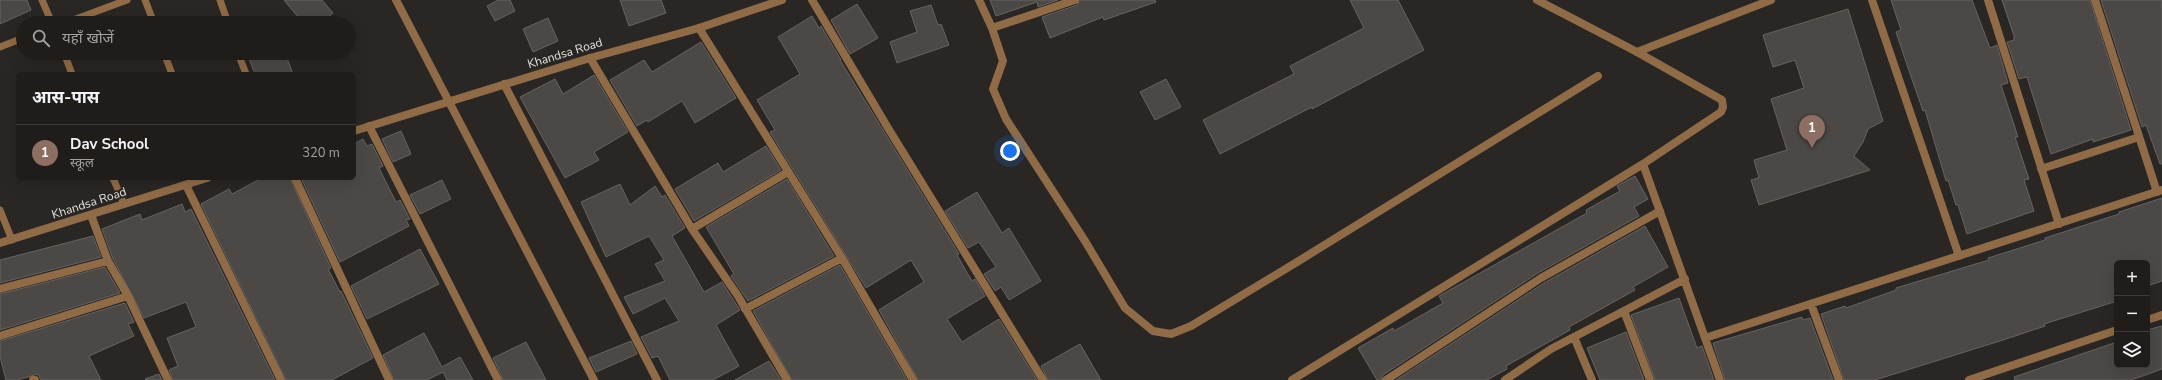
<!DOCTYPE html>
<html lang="hi">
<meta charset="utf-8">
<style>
body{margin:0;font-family:"Nunito Sans","Noto Sans Devanagari",sans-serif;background:#2d2927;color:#f1f3f6}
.controls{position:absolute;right:12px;bottom:12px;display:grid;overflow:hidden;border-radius:6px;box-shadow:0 4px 16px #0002}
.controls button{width:36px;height:36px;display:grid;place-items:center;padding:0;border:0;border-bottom:1px solid #3d3a39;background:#201c1a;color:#f1f3f6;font:20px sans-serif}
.you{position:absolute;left:1010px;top:151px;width:14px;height:14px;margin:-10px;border:3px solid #fff;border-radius:50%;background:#1a73e8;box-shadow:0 0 0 6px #1a73e833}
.badge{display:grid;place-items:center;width:26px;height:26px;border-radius:50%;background:#b45309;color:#fff;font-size:13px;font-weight:700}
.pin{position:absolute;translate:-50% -33px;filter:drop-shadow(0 1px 2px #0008)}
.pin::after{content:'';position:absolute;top:21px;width:14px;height:12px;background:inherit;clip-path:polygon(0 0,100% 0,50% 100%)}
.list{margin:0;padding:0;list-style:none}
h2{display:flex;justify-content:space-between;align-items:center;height:52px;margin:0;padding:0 16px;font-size:17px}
h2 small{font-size:13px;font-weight:400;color:#a2a1a2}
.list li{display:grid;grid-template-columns:26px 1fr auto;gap:12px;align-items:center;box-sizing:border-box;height:56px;padding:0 16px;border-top:1px solid #3d3a39}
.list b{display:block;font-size:15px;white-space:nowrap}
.list p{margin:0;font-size:13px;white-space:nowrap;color:#a2a1a2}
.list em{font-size:13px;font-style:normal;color:#a2a1a2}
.icon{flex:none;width:22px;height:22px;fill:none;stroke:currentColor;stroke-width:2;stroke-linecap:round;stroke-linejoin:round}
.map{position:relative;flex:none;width:2162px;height:380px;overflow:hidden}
.search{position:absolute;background:#201c1a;box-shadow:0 4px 16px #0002;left:16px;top:16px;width:340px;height:44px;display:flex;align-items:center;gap:10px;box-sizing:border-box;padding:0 14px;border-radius:22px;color:#a2a1a2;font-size:15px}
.panel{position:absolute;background:#201c1a;box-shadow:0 4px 16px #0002;left:16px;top:72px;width:340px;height:108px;border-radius:6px}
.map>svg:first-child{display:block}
.building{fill:#4b4845;stroke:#676360}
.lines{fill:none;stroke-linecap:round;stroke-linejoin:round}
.service{stroke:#906b47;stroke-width:7}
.minor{stroke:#906b47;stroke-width:8}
.tertiary{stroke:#906b47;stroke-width:8}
.labels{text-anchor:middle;stroke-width:4;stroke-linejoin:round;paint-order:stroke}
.street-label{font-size:12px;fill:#e4e2e0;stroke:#2a2623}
</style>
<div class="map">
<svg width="2162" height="380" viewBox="0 0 2162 380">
<rect width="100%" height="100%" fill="#2a2623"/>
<!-- building -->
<path class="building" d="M0,0H27L31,10L0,24Z
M284,0H322L333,13L321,23H303Z
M498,0H510L515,11L495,21L487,6Z
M620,0H661L666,13L629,26Z
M990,0H1058L1038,7L1037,2L996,16Z
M1080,0H1155L1156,2L1104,20L1103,17L1050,38L1042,17L1077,5Z
M1350,0H1398L1424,50L1312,109V107L1220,154L1203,120L1294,74L1290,66L1364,28Z
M1891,0H1972L1990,48L1997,45L2008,83L2001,85L2018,137H2015L2029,179L2024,180L2034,211L1967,234L1958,205H1956L1948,180L1946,181L1925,110L1923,111L1905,59L1896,32L1901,30Z
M2002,0H2090L2131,130L2093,142V139L2051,154L2027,77L2019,79L2007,42L2014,40V36Z
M2101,0H2162V164H2160L2146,125L2142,127Z
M857,4L878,38L850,54L831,20Z
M931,5L938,25L941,24L949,45L897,63L890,42L917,32L910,11Z
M1848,9L1883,121L1868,129L1863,142L1854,156L1870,170L1759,205L1751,180L1759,178L1754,160L1787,150L1771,99L1804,88L1795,60L1773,67L1763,35Z
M812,16L819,28L821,26L841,60H840L959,254L957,255L972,281L975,279L985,296L947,319L962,342L999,319L1037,380H918L879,310L924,282L911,260L866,288L770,132L775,130L757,100L800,74L778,37Z
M548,18L558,41L533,52L523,29Z
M701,42L736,98L695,123L682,101L648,122L647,120L637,126L610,80L644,60L652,72Z
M247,53H285L293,74H255Z
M594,75L628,132L594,152L599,160L565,178L520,97L555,79L563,94Z
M1166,79L1181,107L1155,120L1140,92Z
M401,131L411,154L393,162L382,139Z
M363,139L367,146L372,144L383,166L379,168L396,202L400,200L410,219L406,220L409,226L340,262L301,178H354V144Z
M766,146L781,170L694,221L675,189L718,163L723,172Z
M1635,176L1648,199L1634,207L1639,216L1538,273L1383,375L1381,380H1377L1358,348L1393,328L1394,331L1443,303L1439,296L1587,213L1586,210L1620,191L1617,186Z
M262,178H290L331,268L328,269L340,292L341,291L373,358L332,380H286L201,204L229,189L232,194Z
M787,179L834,256L748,301L731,276L734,274L706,227Z
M442,180L451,199L420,214L410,195Z
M620,184L630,205L655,186L662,197L665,195L685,228L672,236L704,292L722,282L740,310L716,325L739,366L713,380H670L658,356L652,358L641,337L679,321L665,298L633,314L624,297L665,281L655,264L664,260L649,236L606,257L581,202Z
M977,192L1002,233L1009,228L1041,281L1009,300L1001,287L995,291L984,274L996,267L979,242L968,248L945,211Z
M2162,198V281L2147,286V263H2117V301L2044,324L2045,326L2003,340L1875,380H1844L1821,314L1845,306L1846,308L1896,290V288L1989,260L1988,258L2045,240V238L2119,214V212Z
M182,204L185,212L191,209L275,380H173L169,370L178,366L167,338L196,327L186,302L144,318L113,259L102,229L140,214L142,220Z
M1645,226L1668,267L1633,287L1635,290L1569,327L1570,330L1506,366L1507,369L1487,380H1396L1544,283Z
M93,236L101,257L0,283V260Z
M420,249L439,284L367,319L351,286Z
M840,265L907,380H792L753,311Z
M105,267L120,293L0,330V294Z
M1679,298L1697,348L1702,346L1714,380H1655L1631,315Z
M125,303L134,322L128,324L134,336L89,356L101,380H41L38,374L17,380H6L0,357V341Z
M1802,317L1803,320L1810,318L1833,380H1725L1713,343Z
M2162,326V369L2140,377L2130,380H2015L2014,377L2117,342V365H2147V330Z
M1626,332L1644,380H1600L1587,348Z
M424,333L442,367L460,357L473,380H447L443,372L427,380H394L383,355Z
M631,341L637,354L596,372L589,358Z
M526,342L546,380H503L493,358Z
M1080,344L1101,380H1048L1041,366Z
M769,361L781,380H735Z
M159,374L162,380H146L145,379Z"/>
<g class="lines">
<!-- service -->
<path class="service" d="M42,0L52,23
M145,0L154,23
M220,0L228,23
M65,23L127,0
M0,47L23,38
M64,53L72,74
M164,53L172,74
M238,53L246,74
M113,178L124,204
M0,210L12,240"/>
<!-- minor -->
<path class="minor" d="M812,0L888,128L1043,380
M979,0L992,28L1003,61L993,89L1006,119L1085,241L1125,308L1153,331L1171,334L1191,326L1297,262L1598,76
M1872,0L1959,256
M1988,0L2059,224
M2095,0L2157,192
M699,28L842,258L913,380
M992,28L1075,0
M1637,52L1771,0
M590,58L692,229L738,296L787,380
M504,84L657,380
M369,126L498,380
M1643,164L1720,380
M2041,169L2139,137
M295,178L389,380
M186,185L281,380
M91,215L108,261L128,296L168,380
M692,229L788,172
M0,289L108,261
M1811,304L1839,380
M745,309L842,258
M1624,311L1650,380
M2147,320L2162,315
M0,336L128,296
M1574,337L1592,380
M1705,338L2162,190
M33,380H35
M1292,380L1643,164L1721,112L1723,107L1722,100L1637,52L1537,0
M1386,380L1541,278L1660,211
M1505,380L1551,349L1685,279
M1969,380L2117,330"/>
<!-- tertiary -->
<path class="tertiary" d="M396,0L594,380
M354,131L590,58L699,28L782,0
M0,243L207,178"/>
</g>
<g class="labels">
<!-- street labels -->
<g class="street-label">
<text transform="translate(565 53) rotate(-17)" y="4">Khandsa Road</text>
<text transform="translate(89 203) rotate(-18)" y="4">Khandsa Road</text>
</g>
</g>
</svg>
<div class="controls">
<button>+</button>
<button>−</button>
<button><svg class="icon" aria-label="layers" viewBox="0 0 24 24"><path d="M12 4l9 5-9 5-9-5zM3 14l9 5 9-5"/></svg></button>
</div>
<div class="you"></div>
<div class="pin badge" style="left:1812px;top:148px;background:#8d6e63">1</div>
<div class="search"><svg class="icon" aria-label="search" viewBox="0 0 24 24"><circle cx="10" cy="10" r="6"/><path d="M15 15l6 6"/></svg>यहाँ खोजें</div>
<section class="panel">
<h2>आस-पास<small></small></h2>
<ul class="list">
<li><span class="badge" style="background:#8d6e63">1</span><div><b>Dav School</b><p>स्कूल</p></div><em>320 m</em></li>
</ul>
</section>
</div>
